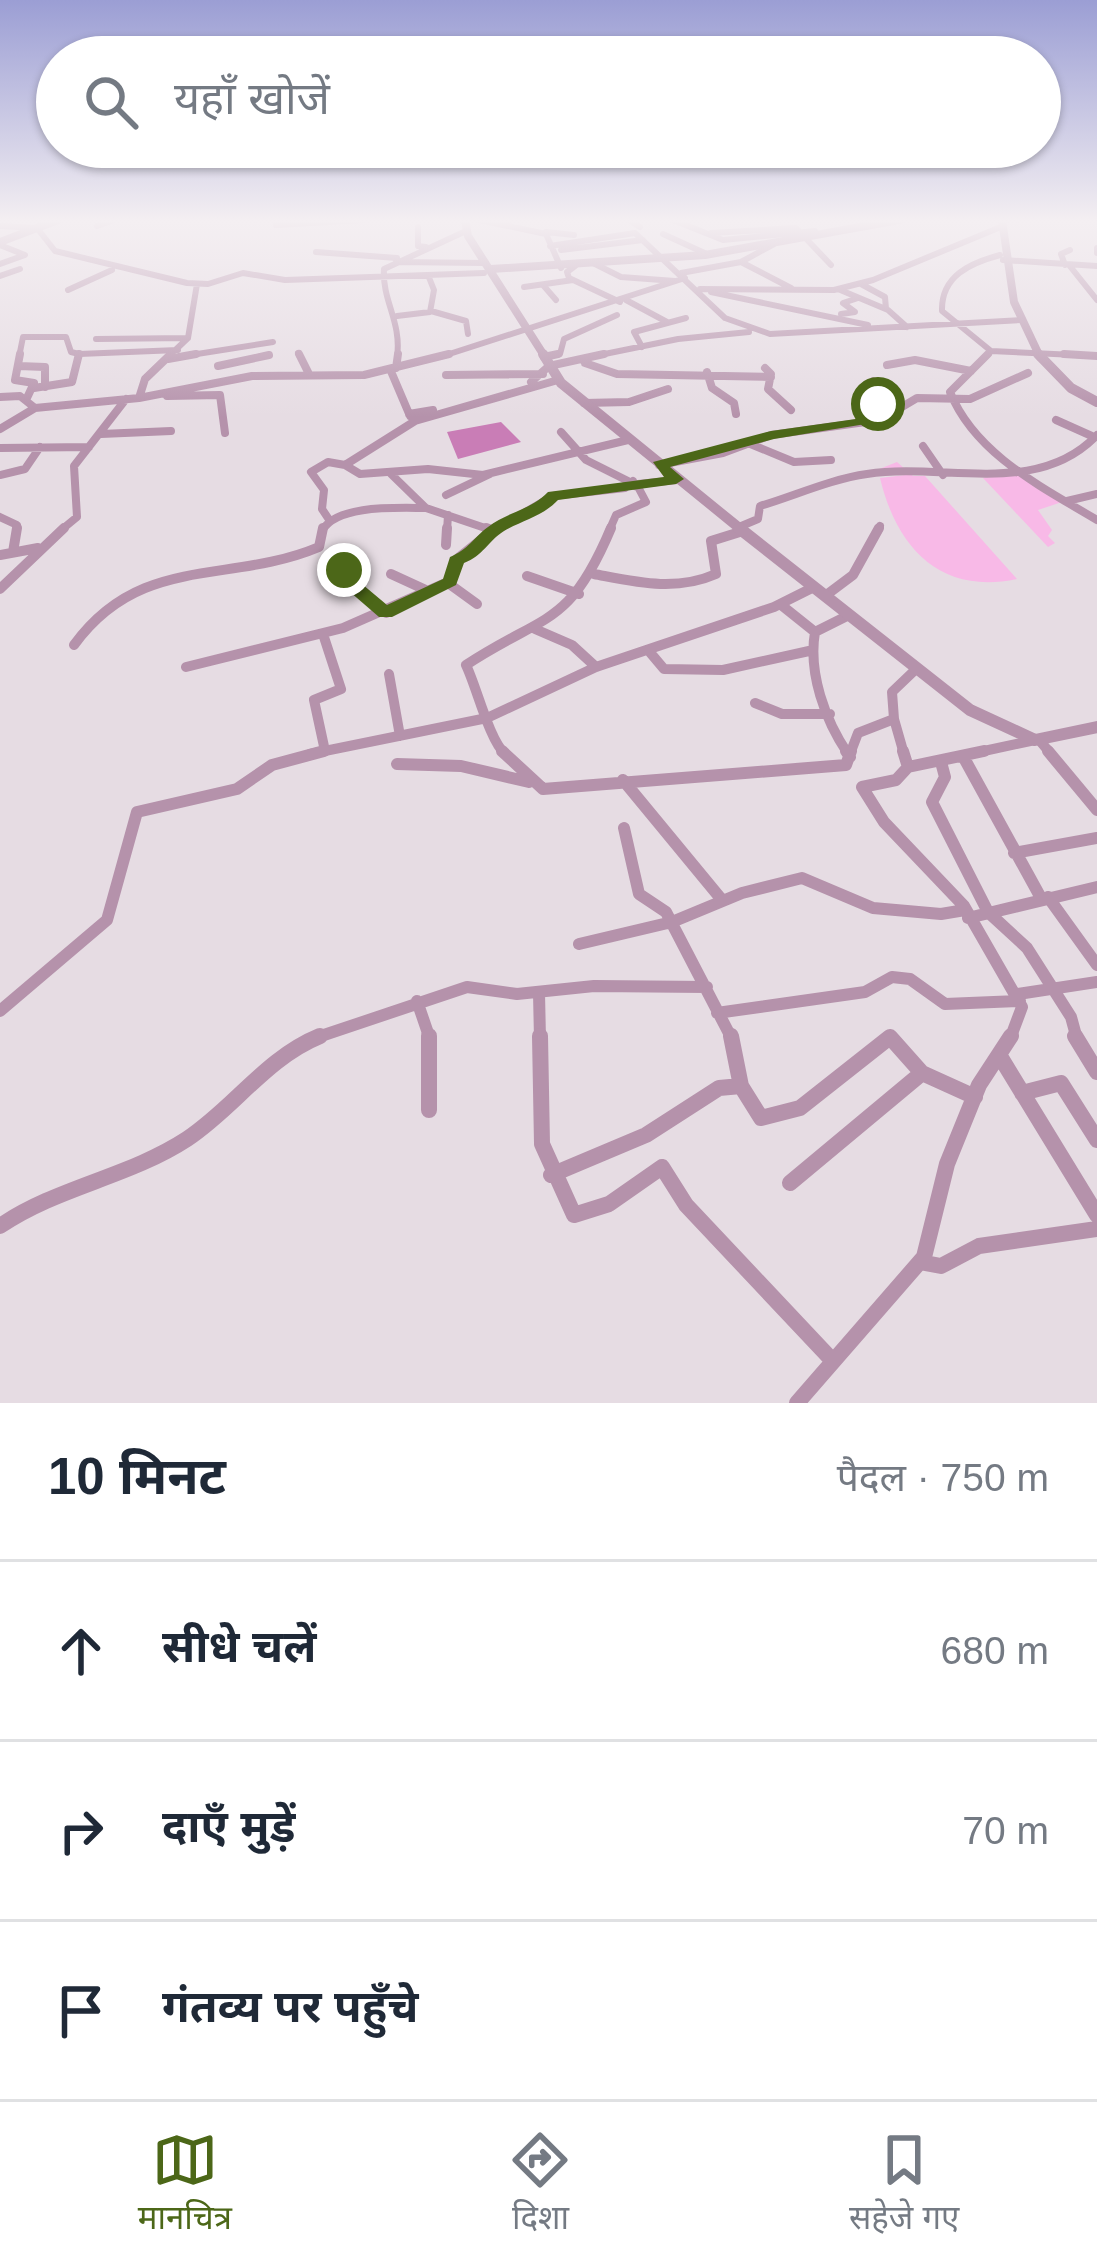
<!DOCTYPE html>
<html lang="hi">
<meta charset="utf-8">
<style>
body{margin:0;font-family:Arial,"Noto Sans Devanagari",sans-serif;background:#f2f2f3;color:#1f2937}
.stop{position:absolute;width:36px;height:36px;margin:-27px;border:9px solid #4c6718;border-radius:50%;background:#fff}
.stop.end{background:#4c6718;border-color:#fff;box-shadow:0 3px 12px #0008}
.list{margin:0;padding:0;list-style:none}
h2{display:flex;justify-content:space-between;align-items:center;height:156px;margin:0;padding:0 48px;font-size:51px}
h2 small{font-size:39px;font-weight:400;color:#747a83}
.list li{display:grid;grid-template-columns:78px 1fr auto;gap:36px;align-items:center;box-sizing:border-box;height:180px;padding:0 48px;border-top:3px solid #e0e1e3}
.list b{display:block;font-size:45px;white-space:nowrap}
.list em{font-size:39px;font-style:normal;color:#747a83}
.icon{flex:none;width:66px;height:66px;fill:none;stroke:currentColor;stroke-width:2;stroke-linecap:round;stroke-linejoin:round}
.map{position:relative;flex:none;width:1097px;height:1403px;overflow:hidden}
.search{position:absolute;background:#fff;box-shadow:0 3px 9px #0004;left:36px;right:36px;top:36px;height:132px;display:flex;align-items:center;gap:30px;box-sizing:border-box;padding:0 42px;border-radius:66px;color:#747a83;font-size:45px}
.sheet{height:696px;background:#fff}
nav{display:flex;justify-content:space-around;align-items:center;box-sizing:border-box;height:168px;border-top:3px solid #e0e1e3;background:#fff;font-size:33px;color:#747a83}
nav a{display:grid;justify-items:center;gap:6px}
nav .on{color:#4c6718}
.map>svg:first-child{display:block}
.green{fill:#f8b9e7}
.water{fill:#c97db6}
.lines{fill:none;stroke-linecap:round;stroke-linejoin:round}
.minor-far4{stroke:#b592ab;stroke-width:6}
.minor-far3{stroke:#b592ab;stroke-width:8}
.minor-far2{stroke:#b592ab;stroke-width:10}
.minor-far1{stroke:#b592ab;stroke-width:12}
.minor{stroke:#b592ab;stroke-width:16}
.tertiary-far2{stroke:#b592ab;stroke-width:8}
.tertiary-far1{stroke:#b592ab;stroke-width:10}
.tertiary{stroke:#b592ab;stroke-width:12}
.route{fill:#4c6718}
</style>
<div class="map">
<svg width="1097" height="1403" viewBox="0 0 1097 1403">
<rect width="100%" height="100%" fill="#e6dce3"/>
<!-- green -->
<path class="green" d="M897,462L913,476H925L1017,579C941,595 897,549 880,478L905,475H864Z
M1020,474L1062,502L1038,510L1052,530L1048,536L1055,543L1048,547L983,478Z"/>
<!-- water -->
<path class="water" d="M501,422L521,442L458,459L447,432Z"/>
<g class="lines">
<!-- minor-far4 -->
<path class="minor-far4" d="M479,220L546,234L561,268
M629,220L640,227
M673,220L723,240L815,231
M276,225L364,220
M0,226L37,228L55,251L187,283L208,284L243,273L285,280L484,273
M97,226L114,220
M418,227V246L426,247
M546,232L574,235
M711,233L796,228L831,265
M663,234L709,255
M0,245L25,255L0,264
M550,246L635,233L725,318L770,334L1021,320
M1097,248V253
M561,250L643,240
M316,252L397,258
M1003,260L1097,266
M396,262L486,263
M741,262L791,288
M593,263L621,277L675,281
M1065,265L1061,254L1070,250
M1069,265L1097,300
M575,266L567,272L569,278L620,302
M681,273L741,262L774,244
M0,276L20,269
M861,284L885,297L886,309
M543,285L556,300
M524,287L573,280
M700,289L834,290L873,280L1003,226
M838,289L888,310L907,327
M68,290L112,270
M711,292L868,325
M626,300L667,322
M431,311L466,321L468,334
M841,314L855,312L843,303L858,298
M397,316L430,312L434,290L428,275
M96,339L188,338
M642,347L634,332L686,318
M991,351L942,311C941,276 970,263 1000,255
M298,353L300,357
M19,357L23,337H66L71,352L79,354L178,350
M168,357L188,338L197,284
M178,357L273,342
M258,357L269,355
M397,357C402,322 382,301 384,269L466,231
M440,357L685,278
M544,357L560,354L564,339L617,315
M590,357L678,339L749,332
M985,357L991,351L1097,356"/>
<!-- minor-far3 -->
<path class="minor-far3" d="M20,354L15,380L34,383L26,400
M299,354L309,374
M988,354L950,392C975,454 1042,487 1097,520
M1064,354L1097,356
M544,357L558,354
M168,359L196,354
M585,363L617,374L771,377
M887,365L915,360L971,371
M19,366L45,367V387
M218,366L269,355
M396,368L398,354
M765,368L771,374L768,389L791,410
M390,369L410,416
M707,372L712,388L734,403L736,414
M446,375L543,374
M558,380L415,421L345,465L360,474L428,469L483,475L628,440
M873,381L885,417
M531,382L549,366L604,354
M34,388L72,382L79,354
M167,396L220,395L225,433
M0,397L20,396L35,408L139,398L252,376L364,375L449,354
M139,398L145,379L171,354
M584,403L629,402L668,389
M409,414L433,410
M1056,420L1094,437
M0,429L35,408
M561,432L586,460L630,482
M101,434L171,431
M748,443L794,462L831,460
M923,446L943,475
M0,448L89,447
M659,465L723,453L771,435L880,420L917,398L970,399L1028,373
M391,474L426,508L494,531
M0,475L25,469L40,447
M638,484L677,480
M446,495L490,474
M1067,501L1097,494
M0,517L17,525L16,531
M330,521L322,509L324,490L311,472L328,462L345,465
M739,527L758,519L760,506C794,496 831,479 867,474C944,462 1037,498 1097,435
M60,531L77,517L74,466L126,399
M322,531C336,504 399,508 426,508
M447,531L448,515
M493,531L553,496L625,488L633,481L635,486
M609,531L616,515L646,502L637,485
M878,531L880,526"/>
<!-- minor-far2 -->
<path class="minor-far2" d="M486,528L494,531
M446,545L447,528
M13,552L17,528
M0,555L38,548
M344,570L348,582L386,613
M391,574L428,591
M594,574C636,582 675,592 716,574L711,541L743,531
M527,576L579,594
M448,583L477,604
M0,589L64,528
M825,596L853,575L879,528
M780,604L815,632
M535,629L572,645L596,667
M323,634L341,689L314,700L325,751
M74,645C141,553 229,585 319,547L323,528
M648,650L664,669L723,670L809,651
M186,667L343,628L450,581L456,560L496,528
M389,674L400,736
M755,703L782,714H830
M894,719L904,754
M1040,741L1051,754
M310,754L487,718L596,667L774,607L814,587
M505,754C489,739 477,688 466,665C545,613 569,628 611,528
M848,754C825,720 808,673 815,632L849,615
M850,754L858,733L894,719L892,692L914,671
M970,754L1035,740"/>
<!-- minor-far1 -->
<path class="minor-far1" d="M502,751L543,789L846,765L851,751
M846,751L850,757
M903,751L908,767
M984,751L908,767L896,780L862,787L884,822L964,906L1022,1007L1010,1039
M1048,751L1097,810
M964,758L1041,898
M941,762L945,777L932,802L988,912L1027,948L1071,1017L1077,1039
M397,764L461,766L529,782
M623,780L722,900
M624,828L639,894L666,912L732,1039
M1014,853L1097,838
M1048,897L1097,965
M968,918L1097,887
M579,944L672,922L742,893L802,878L873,908L941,914L965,910
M539,993L540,1039
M1018,994L1097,982
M417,1001L430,1039
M0,1011L107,920L137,812L237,789L272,765L324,751
M717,1013L865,992L892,977L910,979L945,1004L1020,1001
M312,1039L467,987L517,994L594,986L707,987
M887,1039H892"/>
<!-- minor -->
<path class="minor" d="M540,1036L542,1144L574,1215L609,1204L662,1167L686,1205L831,1359
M731,1036L741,1086L761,1118L800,1108L890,1037L922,1073L975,1097
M1075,1036L1097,1072
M1001,1058L1097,1215
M1022,1093L1061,1083L1097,1140
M429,1110V1036
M551,1175L646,1135L719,1088L741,1086
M790,1183L922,1073
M0,1226C57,1187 129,1177 187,1139C234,1108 266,1058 320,1036
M920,1262L941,1266L979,1246L1097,1229
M797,1403L924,1257L947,1164L979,1085L1011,1036"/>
<!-- tertiary-far2 -->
<path class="tertiary-far2" d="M465,220L468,236L545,357
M1002,220L1014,302L1040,357
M0,242L58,220
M491,269L705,255L899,220"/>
<!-- tertiary-far1 -->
<path class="tertiary-far1" d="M543,354L561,383L743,531
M1038,354L1071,388L1097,402"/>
<!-- tertiary -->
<path class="tertiary" d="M739,528L970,710L1035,740L1097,727"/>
</g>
<!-- sky -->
<linearGradient id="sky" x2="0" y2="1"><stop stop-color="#9b9ed4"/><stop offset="0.53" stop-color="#f4eff2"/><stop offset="1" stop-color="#f4eff2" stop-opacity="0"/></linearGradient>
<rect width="1097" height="417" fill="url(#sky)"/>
<!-- route -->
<path class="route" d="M873,401H882L890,420L774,439L670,467L684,479L676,484L558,500C543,516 523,520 504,531C488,541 483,556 464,563L456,585L392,617H379L342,585L335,570L350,566L356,579L387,605L443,579L450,557C469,549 473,538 488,527C507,512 531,510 548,492L664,477L653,462L771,431L877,416Z"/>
</svg>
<div class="stop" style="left:878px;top:404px"></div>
<div class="stop end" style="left:344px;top:570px"></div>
<div class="search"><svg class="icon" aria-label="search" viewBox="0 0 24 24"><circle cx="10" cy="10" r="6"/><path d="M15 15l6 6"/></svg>यहाँ खोजें</div>
</div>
<section class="sheet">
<h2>10 मिनट<small>पैदल · 750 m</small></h2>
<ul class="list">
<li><svg class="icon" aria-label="ahead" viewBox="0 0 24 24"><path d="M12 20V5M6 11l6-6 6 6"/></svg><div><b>सीधे चलें</b></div><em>680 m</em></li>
<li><svg class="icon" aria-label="right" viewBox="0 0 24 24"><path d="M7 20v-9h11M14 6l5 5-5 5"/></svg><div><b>दाएँ मुड़ें</b></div><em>70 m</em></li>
<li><svg class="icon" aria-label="arrive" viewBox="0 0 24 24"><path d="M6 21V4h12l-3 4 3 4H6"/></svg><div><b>गंतव्य पर पहुँचे</b></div></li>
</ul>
</section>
<nav>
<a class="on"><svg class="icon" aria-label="map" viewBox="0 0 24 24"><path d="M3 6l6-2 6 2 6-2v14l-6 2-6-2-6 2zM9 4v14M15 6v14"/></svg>मानचित्र</a>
<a><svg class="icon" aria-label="directions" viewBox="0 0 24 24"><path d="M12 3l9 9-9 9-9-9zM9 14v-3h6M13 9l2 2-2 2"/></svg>दिशा</a>
<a><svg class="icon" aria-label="saved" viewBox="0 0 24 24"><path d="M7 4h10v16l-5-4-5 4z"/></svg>सहेजे गए</a>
</nav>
